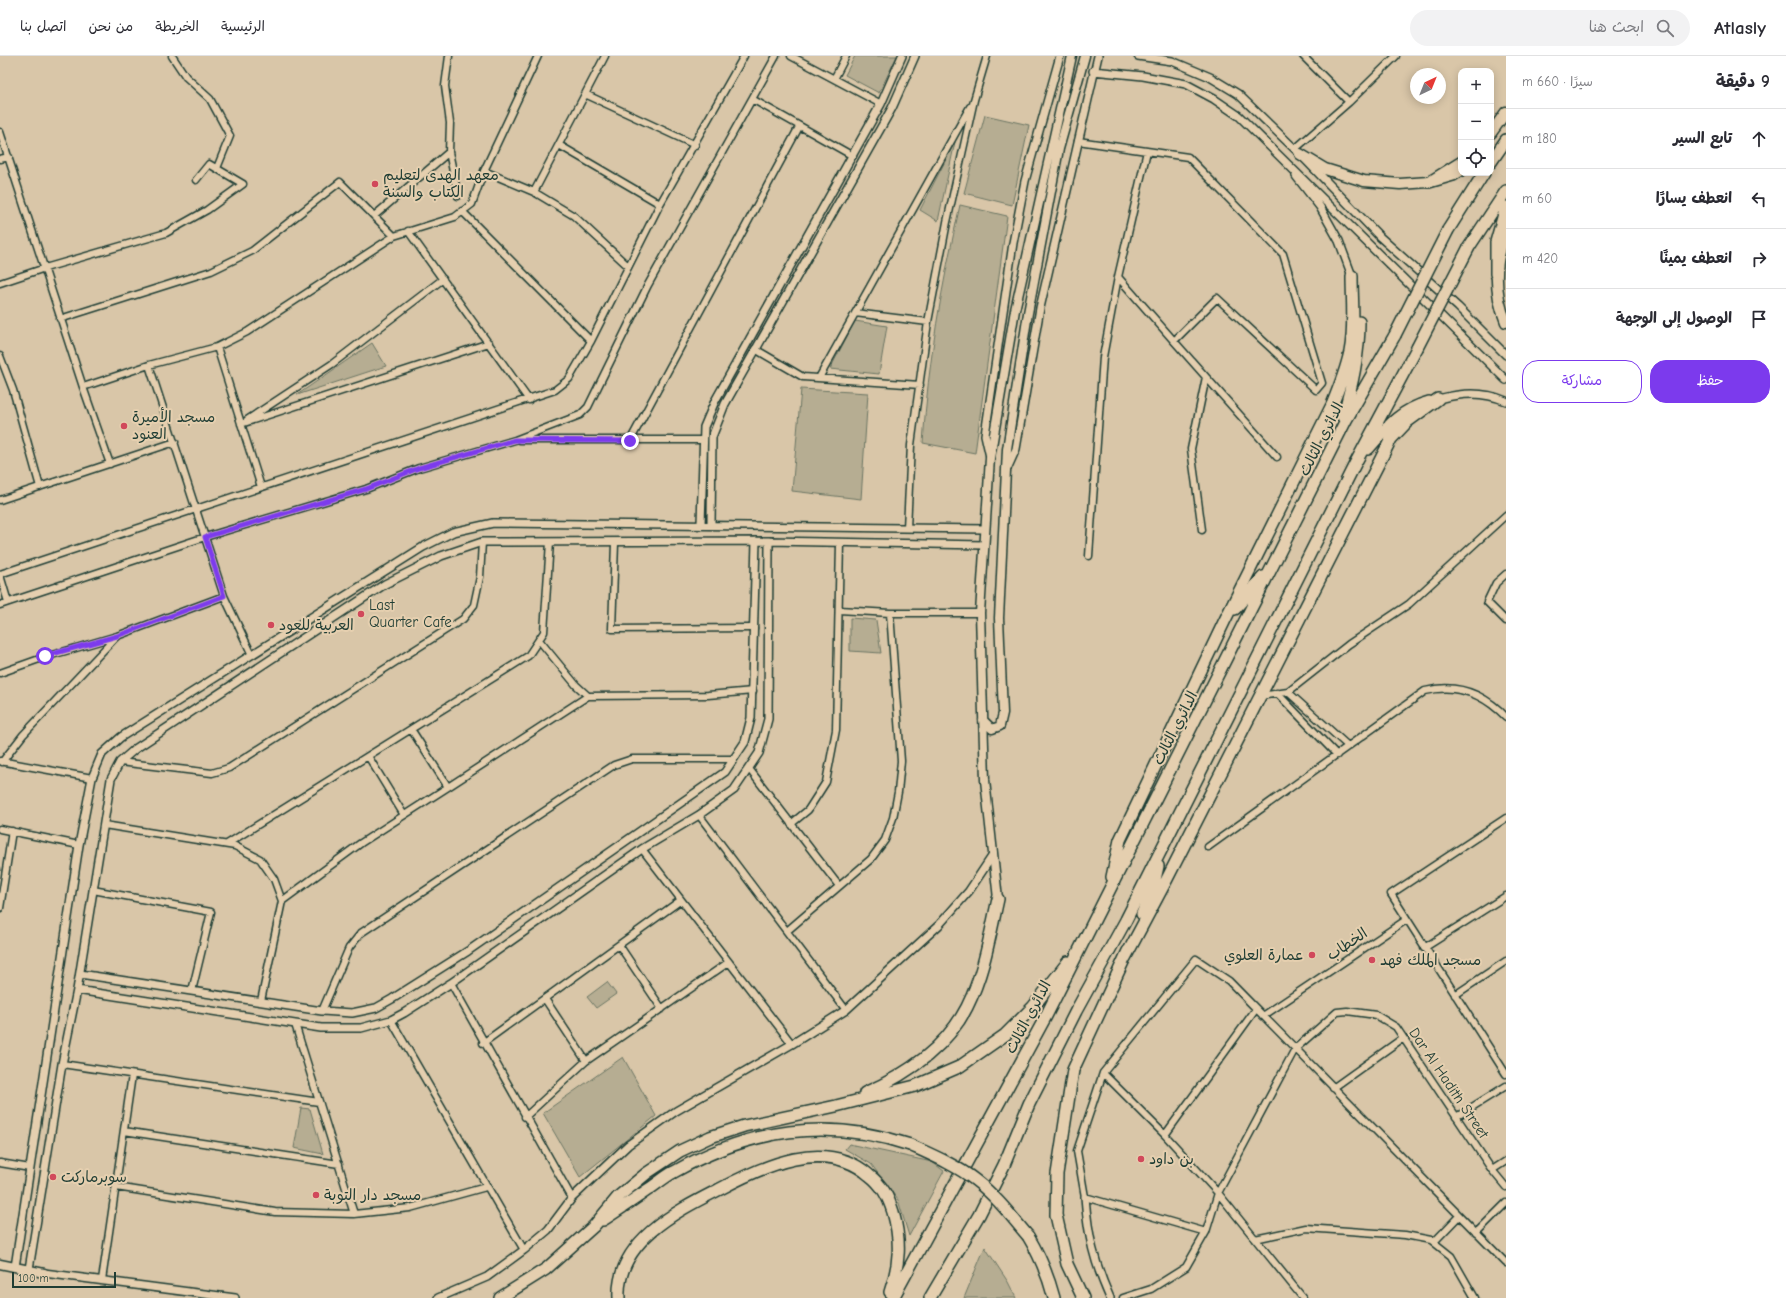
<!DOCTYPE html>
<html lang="ar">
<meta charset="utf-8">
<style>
body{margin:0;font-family:"Comic Neue","Playpen Sans Arabic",sans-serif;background:#f2f2f3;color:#2b2b33;direction:rtl}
.controls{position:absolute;right:12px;top:12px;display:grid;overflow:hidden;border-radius:8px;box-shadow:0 2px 10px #0003}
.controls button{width:36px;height:36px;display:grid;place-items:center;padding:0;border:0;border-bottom:1px solid #e1e1e2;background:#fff;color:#2b2b33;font:20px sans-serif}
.compass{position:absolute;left:1410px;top:12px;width:36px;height:36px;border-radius:50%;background:#fff;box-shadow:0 2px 10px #0003;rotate:43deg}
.scale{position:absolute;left:12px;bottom:10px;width:104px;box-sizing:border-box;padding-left:4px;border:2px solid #1f3d34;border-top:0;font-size:11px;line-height:14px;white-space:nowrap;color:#1f3d34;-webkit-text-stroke:3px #e5cfaf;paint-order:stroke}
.stop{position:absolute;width:12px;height:12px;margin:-9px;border:3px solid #7c3aed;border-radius:50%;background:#fff}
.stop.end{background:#7c3aed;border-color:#fff;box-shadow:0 1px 4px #0008}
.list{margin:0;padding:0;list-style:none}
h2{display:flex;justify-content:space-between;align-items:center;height:52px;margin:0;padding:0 16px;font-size:17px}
h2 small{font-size:13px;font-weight:400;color:#7c7c81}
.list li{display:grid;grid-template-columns:26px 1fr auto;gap:12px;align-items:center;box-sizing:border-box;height:60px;padding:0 16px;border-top:1px solid #e1e1e2}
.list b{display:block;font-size:15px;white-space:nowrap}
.list em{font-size:13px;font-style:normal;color:#7c7c81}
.actions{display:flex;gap:8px;padding:12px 16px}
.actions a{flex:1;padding:9px 0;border:1px solid #7c3aed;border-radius:16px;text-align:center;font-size:14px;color:#7c3aed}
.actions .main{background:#7c3aed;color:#fff}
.icon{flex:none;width:22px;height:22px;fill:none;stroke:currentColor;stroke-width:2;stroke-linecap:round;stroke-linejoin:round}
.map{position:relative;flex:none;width:1506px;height:1242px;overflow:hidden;direction:ltr}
header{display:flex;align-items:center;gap:24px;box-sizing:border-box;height:56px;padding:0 20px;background:#fff;border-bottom:1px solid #e1e1e2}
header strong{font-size:19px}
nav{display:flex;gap:22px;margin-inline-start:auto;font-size:14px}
.search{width:280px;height:36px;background:#f2f2f3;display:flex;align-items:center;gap:10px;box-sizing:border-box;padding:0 14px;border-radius:22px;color:#7c7c81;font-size:15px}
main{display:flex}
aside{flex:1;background:#fff}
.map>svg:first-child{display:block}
.green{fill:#b6ad92;stroke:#6a7563}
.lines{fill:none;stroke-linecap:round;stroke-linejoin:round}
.minor-casing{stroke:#1f3d34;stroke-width:9}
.tertiary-casing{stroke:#1f3d34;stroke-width:10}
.secondary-casing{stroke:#1f3d34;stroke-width:11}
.trunk-casing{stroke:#1f3d34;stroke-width:13}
.motorway-casing{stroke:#1f3d34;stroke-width:14}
.minor{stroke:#e5cfaf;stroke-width:6}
.tertiary{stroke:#e5cfaf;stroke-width:7}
.secondary{stroke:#e5cfaf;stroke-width:8}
.trunk{stroke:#e5cfaf;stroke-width:10}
.motorway{stroke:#e5cfaf;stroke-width:11}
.motorway-bridge-casing{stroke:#1f3d34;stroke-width:14;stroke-linecap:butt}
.motorway-bridge{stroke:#e5cfaf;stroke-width:11}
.route{stroke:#7c3aed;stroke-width:5}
.poi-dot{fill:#d1495b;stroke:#e5cfaf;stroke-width:1.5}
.labels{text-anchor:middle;stroke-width:4;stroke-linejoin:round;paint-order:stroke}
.poi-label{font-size:15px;fill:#1f3d34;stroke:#e5cfaf;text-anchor:start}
.street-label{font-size:15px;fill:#1f3d34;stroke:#e5cfaf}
</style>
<header>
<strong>Atlasly</strong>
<div class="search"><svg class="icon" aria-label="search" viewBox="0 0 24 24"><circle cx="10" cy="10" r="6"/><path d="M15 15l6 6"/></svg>ابحث هنا</div>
<nav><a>الرئيسية</a><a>الخريطة</a><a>من نحن</a><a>اتصل بنا</a></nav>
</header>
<main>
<aside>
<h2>9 دقيقة<small>سيرًا · 660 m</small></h2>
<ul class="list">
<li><svg class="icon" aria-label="ahead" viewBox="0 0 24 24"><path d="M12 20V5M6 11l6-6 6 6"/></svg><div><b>تابع السير</b></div><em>180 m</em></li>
<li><svg class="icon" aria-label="left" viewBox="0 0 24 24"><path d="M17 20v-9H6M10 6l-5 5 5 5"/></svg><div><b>انعطف يسارًا</b></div><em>60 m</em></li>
<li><svg class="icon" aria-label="right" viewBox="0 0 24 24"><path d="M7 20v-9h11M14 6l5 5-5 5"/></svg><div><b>انعطف يمينًا</b></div><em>420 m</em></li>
<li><svg class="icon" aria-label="arrive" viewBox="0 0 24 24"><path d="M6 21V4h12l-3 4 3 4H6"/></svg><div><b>الوصول إلى الوجهة</b></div></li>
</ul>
<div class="actions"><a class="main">حفظ</a><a>مشاركة</a></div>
</aside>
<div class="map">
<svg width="1506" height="1242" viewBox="0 0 1506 1242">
<rect width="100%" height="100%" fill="#d9c6a8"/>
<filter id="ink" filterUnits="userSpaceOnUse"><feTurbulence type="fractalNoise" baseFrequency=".025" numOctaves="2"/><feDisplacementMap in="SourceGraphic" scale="8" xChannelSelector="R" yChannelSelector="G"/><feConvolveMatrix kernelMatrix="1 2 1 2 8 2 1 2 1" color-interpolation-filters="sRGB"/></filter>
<g filter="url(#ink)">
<!-- green -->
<path class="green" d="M855,0H897L879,37L845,19Z
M985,59L1029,69L1012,149L964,137Z
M955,86L938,165L920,154Z
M960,149L1007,160L975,397L923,387C928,305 942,229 960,149Z
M855,265L887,270L879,318L830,313Z
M372,287L386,310L297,339Z
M801,333L868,337L861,443L792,435Z
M850,562L876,564L881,597L850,595Z
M607,926L616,938L596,952L587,941Z
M623,1001L656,1060L580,1121L543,1057Z
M301,1052L310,1053L323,1098L294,1092Z
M849,1088L932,1106L944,1115L909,1180L898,1144L871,1108L845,1093Z
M985,1191L1008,1226L1016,1242H964Z"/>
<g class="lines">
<defs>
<path id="minor" d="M172,0L186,21L210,43L230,80L217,112
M791,0L881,48
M1303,0L1349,46
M834,23L846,0
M585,38L695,89
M752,43L853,100
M0,76L83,331L149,309L217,291L247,276L394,180L455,161L472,148L484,115L538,0
M1078,85L1188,101L1283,198L1322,327L1316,334L1217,242L1174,285L1277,401
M559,89L660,148
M1295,93L1349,46L1396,0
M449,96L458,140
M0,103L9,101
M484,115L534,136L574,160L628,210
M534,136L605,0
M462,155L591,285
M374,160L449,96L450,67L445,30L449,0
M408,175L529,344
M1118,221L1147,95
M0,227L45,212L166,177L207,154L243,128L209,108L196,124
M855,257L928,266
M60,263L211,215L252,195L340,126L394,180
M217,291L261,431
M755,293L803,321L920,329
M0,300L13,334L40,431
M149,309L224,540L252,599
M819,322L970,51
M83,331L110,408
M247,364L332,308L443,223
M241,368L489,287
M520,384H703
M630,385L799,71
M0,444L175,386
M907,472L911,389L928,266L947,166L974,44L987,0
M1202,474L1191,393L1206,321
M615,487L612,573L754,572
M1089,500L1103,301L1118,221L1174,285
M0,518L555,334L569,323L591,285L660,148L744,0
M1506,518L1496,527L1487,546L1506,565
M0,519L8,546
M0,549L205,481L366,433L419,412L515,384L580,359L588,351L648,229L776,0
M839,554L890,557H980
M539,584L576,629L588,640
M0,617L45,601L117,580L224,540
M1288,636L1348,690
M1277,637L1337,699
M1260,640L1288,636L1349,588L1409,548L1506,459
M368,700L404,759
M0,705L92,722
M2,706L23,679L116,581
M120,706L212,717L229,712L463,563L474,549L480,521L482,486
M750,714L839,830
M448,731L588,640L708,639L753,635
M699,759L846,954
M1506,762L1391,838L1506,1018
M791,768L808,754L826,726L836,674L840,487
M104,769L235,790L260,803L274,823L282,845L261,945
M0,773L79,789
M227,788L528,600L544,576L550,486
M1208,791L1425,635C1457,627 1483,637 1506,661
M642,793L792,988
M93,834L211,856L192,935
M282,845L361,787L448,731L411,673
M0,852L12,775
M787,875L871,803L885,784L893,762L898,736L901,705L890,557
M619,889L662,953
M1424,892L1506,840
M451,927L572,1142
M1455,939L1506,905
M545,943L586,1005
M322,955L349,892L361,877L614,709L632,703H733
M1263,960L1406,864
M391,964L524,1194
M295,968L354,1158
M483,987L681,844
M62,1008L319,1046
M1103,1017L1077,1095L1085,1141L1206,1176
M1333,1032L1403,982
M525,1061L586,1005L729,906
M1456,1061L1506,1030
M124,1075L339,1108
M1165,1079L1256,953
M0,1107L30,1112
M1492,1114L1506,1105
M116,1131L275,1156L354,1158L410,1152L486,1131
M1476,1177L1506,1147
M1255,1183L1306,1172L1405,1179L1431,1184L1451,1200L1475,1242
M1434,1186L1459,1160
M102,1224L132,1019
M1123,1242L1151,1233L1186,1211L1206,1176L1218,1137L1295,993L1337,956L1347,955L1376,959L1396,971L1492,1114L1506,1131
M1303,1242L1218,1137L1165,1079L1103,1017L1196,903L1229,925L1506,1207"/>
<path id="tertiary" d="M1138,0L1172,5L1210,21L1238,38L1300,98L1380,181L1458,251L1506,299
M1093,15L1143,20L1186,28L1214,43L1239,60L1506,324
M1296,120L1320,151L1339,185L1352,220
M1438,343C1462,337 1482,335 1506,345
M990,401L985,379L1013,187L1025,125L1060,0
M1007,413L1016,393L1040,252L1098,0
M701,468L704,371L715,345L881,48L902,0
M711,469L712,381L725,348L892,52L915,0
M80,918L322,955L352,957L376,952L392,943L468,895L725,716L745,686L751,662L756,485
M77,934L321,972H361L391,964L404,957L451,927L642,793L699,759L734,734L759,697L768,663L769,485
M1085,1141C1088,1180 1094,1206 1110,1242
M15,1211L79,789L92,722L102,698L121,681L423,491L453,476L493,467L985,473
M29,1213L62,1008L77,934L111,723L120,706L135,693L385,528L441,500L482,486L769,485L984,489
M44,1217L235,1242
M438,1242L487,1221L524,1194L548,1174L572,1142L628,1089L676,1055L792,988L846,954L939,869L969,835L993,799"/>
<path id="secondary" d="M983,664L992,673L1000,670L1003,657L999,562L1007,393L1028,257L1059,93L1085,0
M998,843L985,724L980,557L990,402L1015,254L1072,0
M0,1208L44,1217"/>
<path id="trunk" d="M1491,77L1506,56
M1300,98L1325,113L1364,125L1400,128L1429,126L1461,106
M1506,176C1494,206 1494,237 1506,266"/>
<path id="motorway" d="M1491,106L1506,84
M1429,126L1453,119L1461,114
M1448,174L1484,117
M1469,191L1506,135
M1496,218V186L1506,151
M1343,361C1352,329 1359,300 1359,266
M1368,393C1387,371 1400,354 1429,346
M1235,553L1263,521
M1112,821L1120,784L1225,564L1332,349C1339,332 1346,314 1350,296C1355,272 1352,245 1352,220
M1142,858L1154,828L1158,810
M1125,902L1166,825L1391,383L1408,365L1438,343
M865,1037C906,1019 946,992 967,951C984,917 990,879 998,843
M603,1164C618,1154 632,1145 646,1135C656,1129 664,1121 674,1116C750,1073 827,1061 910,1089
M1028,1180C1040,1200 1048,1219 1054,1242
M500,1242L546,1213L594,1170L618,1141L647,1117L680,1095L710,1081L744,1070L836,1050L915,1030L959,1011L1005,979L1033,951L1068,906
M619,1242C616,1185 677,1155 720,1133C763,1110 825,1081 869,1119C882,1129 888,1140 893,1156C901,1184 900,1208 890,1236
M893,1242L1045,962L1346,364L1395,279
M930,1242L979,1159L1004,1109L1029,1048L1076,955L1126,864L1356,406L1417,292
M1083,1242L1067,1208L1056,1159L1057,1118L1073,1014L1128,895"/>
</defs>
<!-- minor casing -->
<use href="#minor" class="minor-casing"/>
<!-- tertiary casing -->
<use href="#tertiary" class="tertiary-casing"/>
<!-- secondary casing -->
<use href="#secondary" class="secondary-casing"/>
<!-- trunk casing -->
<use href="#trunk" class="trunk-casing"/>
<!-- motorway casing -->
<use href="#motorway" class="motorway-casing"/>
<!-- minor -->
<use href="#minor" class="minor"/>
<!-- tertiary -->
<use href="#tertiary" class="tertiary"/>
<!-- secondary -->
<use href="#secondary" class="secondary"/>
<!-- trunk -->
<use href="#trunk" class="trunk"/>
<!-- motorway -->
<use href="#motorway" class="motorway"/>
<defs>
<path id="motorway-bridge" d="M1395,279L1448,174
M1417,292L1469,191
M910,1089C932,1099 956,1109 975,1124C996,1140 1011,1160 1028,1180"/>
</defs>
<!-- motorway-bridge casing -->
<use href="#motorway-bridge" class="motorway-bridge-casing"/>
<!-- motorway-bridge -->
<use href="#motorway-bridge" class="motorway-bridge"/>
</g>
</g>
<g class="lines" filter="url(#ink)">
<!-- route -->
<path class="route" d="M45,600L117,580L224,540L205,481L366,433L419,412L515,384L630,385"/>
</g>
<!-- markers -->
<g class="poi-dot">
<circle cx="375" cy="128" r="4"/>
<circle cx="124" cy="370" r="4"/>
<circle cx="361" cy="558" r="4"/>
<circle cx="271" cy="569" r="4"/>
<circle cx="1312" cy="899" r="4"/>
<circle cx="1372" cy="904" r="4"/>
<circle cx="1141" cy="1103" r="4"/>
<circle cx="53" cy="1121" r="4"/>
<circle cx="316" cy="1139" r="4"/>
</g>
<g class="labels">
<!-- poi labels -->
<g class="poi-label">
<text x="383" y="124">معهد الهدى لتعليم<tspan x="383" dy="17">الكتاب والسنة</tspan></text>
<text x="132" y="366">مسجد الأميرة<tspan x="132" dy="17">العنود</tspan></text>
<text x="369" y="554">Last<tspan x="369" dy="17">Quarter Cafe</tspan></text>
<text x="279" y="574">العربية للعود</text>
<text x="1304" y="904" text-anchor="end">عمارة العلوي</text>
<text x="1380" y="909">مسجد الملك فهد</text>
<text x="1149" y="1108">بن داود</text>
<text x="61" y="1126">سوبرماركت</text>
<text x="324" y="1144">مسجد دار التوبة</text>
</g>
<!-- street labels -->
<g class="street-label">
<text transform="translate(1321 383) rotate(-63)" y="5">الدائري الثالث</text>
<text transform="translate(1175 672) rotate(-63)" y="5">الدائري الثالث</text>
<text transform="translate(1347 888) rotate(-34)" y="5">الخطاب</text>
<text transform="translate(1028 961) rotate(-62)" y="5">الدائري الثالث</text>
<text transform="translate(1449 1027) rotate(56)" y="5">Dar Al Hadith Street</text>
</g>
</g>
</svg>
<div class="controls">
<button>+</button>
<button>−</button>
<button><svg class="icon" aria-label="locate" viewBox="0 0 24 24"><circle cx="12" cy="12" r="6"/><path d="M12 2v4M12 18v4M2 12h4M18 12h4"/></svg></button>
</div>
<svg class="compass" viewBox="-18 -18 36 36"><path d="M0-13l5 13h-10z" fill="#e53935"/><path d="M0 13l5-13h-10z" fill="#7c7c81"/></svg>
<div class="scale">100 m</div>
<div class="stop" style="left:45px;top:600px"></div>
<div class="stop end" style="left:630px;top:385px"></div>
</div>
</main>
